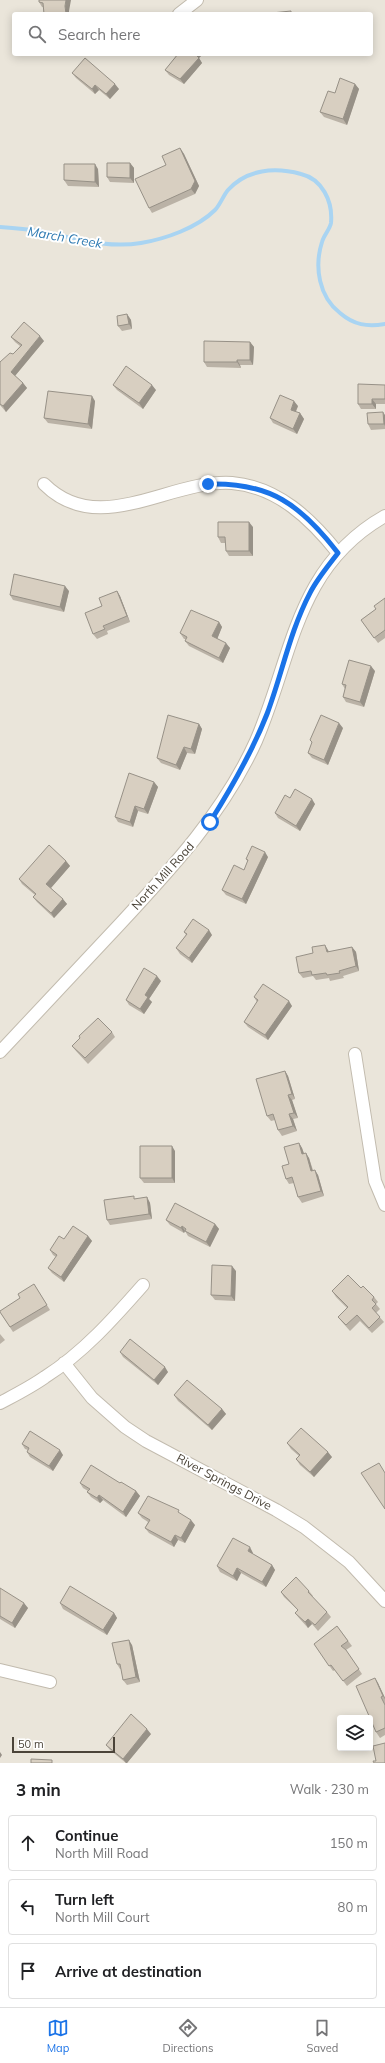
<!DOCTYPE html>
<meta charset="utf-8">
<style>
body{margin:0;font-family:Mulish,sans-serif;background:#f6f6f6;color:#202124}
.controls{position:absolute;right:12px;bottom:12px;display:grid;overflow:hidden;border-radius:4px;box-shadow:0 2px 10px #0003}
.controls button{width:36px;height:36px;display:grid;place-items:center;padding:0;border:0;border-bottom:1px solid #e0e0e0;background:#fff;color:#202124;font:20px sans-serif}
.scale{position:absolute;left:12px;bottom:10px;width:103px;box-sizing:border-box;padding-left:4px;border:2px solid #4b4439;border-top:0;font-size:11px;line-height:14px;white-space:nowrap;color:#4b4439;-webkit-text-stroke:3px #fff;paint-order:stroke}
.stop{position:absolute;width:12px;height:12px;margin:-9px;border:3px solid #1a73e8;border-radius:50%;background:#fff}
.stop.end{background:#1a73e8;border-color:#fff;box-shadow:0 1px 4px #0008}
.list{margin:0;padding:0;list-style:none}
h2{display:flex;justify-content:space-between;align-items:center;height:52px;margin:0;padding:0 16px;font-size:17px}
h2 small{font-size:13px;font-weight:400;color:#757577}
.list li{display:grid;grid-template-columns:26px 1fr auto;gap:12px;align-items:center;box-sizing:border-box;height:56px;margin:0 8px 8px;padding:0 8px;border:1px solid #e0e0e0;border-radius:4px}
.list b{display:block;font-size:15px;white-space:nowrap}
.list p{margin:0;font-size:13px;white-space:nowrap;color:#757577}
.list em{font-size:13px;font-style:normal;color:#757577}
.icon{flex:none;width:22px;height:22px;fill:none;stroke:currentColor;stroke-width:2;stroke-linecap:round;stroke-linejoin:round}
.map{position:relative;flex:none;width:385px;height:1763px;overflow:hidden}
.search{position:absolute;background:#fff;box-shadow:0 2px 10px #0003;left:12px;right:12px;top:12px;height:44px;display:flex;align-items:center;gap:10px;box-sizing:border-box;padding:0 14px;border-radius:4px;color:#757577;font-size:15px}
.sheet{height:244px;background:#fff}
nav{display:flex;justify-content:space-around;align-items:center;box-sizing:border-box;height:56px;border-top:1px solid #e0e0e0;background:#fff;font-size:11px;color:#757577}
nav a{display:grid;justify-items:center;gap:2px}
nav .on{color:#1a73e8}
.map>svg:first-child{display:block}
.residential{fill:#eae5da;fill-rule:evenodd}
.lines{fill:none;stroke-linecap:round;stroke-linejoin:round}
.stream{stroke:#a9d4f2;stroke-width:4}
.minor-casing{stroke:#c2bbae;stroke-width:14}
.minor{stroke:#fff;stroke-width:12}
.wall{fill:#bab2a6}
.shaded-wall{fill:#979187}
.building{fill:#d8cfc1;stroke:#979187}
.route{stroke:#1a73e8;stroke-width:5}
.labels{text-anchor:middle;stroke-width:4;stroke-linejoin:round;paint-order:stroke}
.street-label{font-size:12px;fill:#4b4439;stroke:#fff}
.water-label{font-size:13px;font-style:italic;fill:#2e7ab2;stroke:#fff}
</style>
<div class="map">
<svg width="385" height="1763" viewBox="0 0 385 1763">
<rect width="100%" height="100%" fill="#f6f3ec"/>
<!-- residential -->
<path class="residential" d="M0,0H385V1763H0ZM14,14H371V54H14ZM340,1718H370V1748H340Z"/>
<g class="lines">
<!-- stream -->
<path class="stream" d="M0,227C13,228 26,229 39,231C73,237 105,249 141,243C165,239 197,228 215,210C220,205 223,196 228,190C247,169 275,167 301,174C322,179 333,201 331,223C330,229 324,235 322,242C314,267 319,297 340,313C354,325 367,327 385,324"/>
<defs>
<path id="minor" d="M179,14L197,0
M44,484C99,539 169,479 232,483C278,487 311,519 338,553
M0,1052C40,1009 80,967 120,924C172,868 224,812 256,741C293,656 295,567 385,516
M355,1054L375,1181L385,1205
M64,1363L92,1398L125,1427L146,1441L276,1510L304,1527L349,1562L385,1601
M0,1403C15,1395 31,1387 45,1377C83,1353 114,1318 143,1285
M0,1670L50,1682"/>
</defs>
<!-- minor casing -->
<use href="#minor" class="minor-casing"/>
<!-- minor -->
<use href="#minor" class="minor"/>
</g>
<!-- wall -->
<path class="wall" d="M39,0L69,11L42,7L39,2Z
M178,54H203L199,58L202,63L184,84L169,75L165,70Z
M72,73L119,89L110,99L99,90L95,94L76,78Z
M355,84L359,89L347,125L324,117L320,112L335,93Z
M180,148L184,154L199,186L195,194L152,213L149,208L166,165Z
M130,163L134,168V183L110,182L107,177Z
M98,169L99,187L68,186L64,180Z
M127,314L131,320L132,329L122,331L118,326Z
M11,337L44,341L15,376L23,383L27,388L6,412L0,405V362L13,354L20,346L15,342Z
M250,342L254,347L253,365H240L241,368L207,367L204,362Z
M113,385L156,390L143,409L117,390Z
M385,385V404H376V409H361L358,404Z
M95,401L92,429L48,423L44,418Z
M298,406L296,412L300,413L304,419L297,434L273,423L270,418Z
M385,415V429L371,430L368,424Z
M253,527V556H229L226,551V543H221L218,537Z
M69,591L64,612L13,600L10,595Z
M117,591L120,596L130,622L107,631L108,634L97,639L93,634L102,606Z
M385,598V638L378,643L361,620L376,609Z
M219,622L222,627L217,639L230,648L223,663L189,646L185,641L186,639H184L180,633Z
M375,671L364,707L346,702L343,697L345,689L342,684Z
M199,724L202,729L195,754L187,753L180,770L161,763L157,758Z
M343,728L328,765L312,758L308,753L312,743L310,740Z
M154,782L158,787L148,814L138,811L133,827L118,822L115,817Z
M290,798L315,804L300,831L278,818L275,813Z
M268,857L246,904L226,895L222,890L244,870L248,862L246,859Z
M66,861L70,866L51,888L67,904L54,918L37,902L33,897L35,895L22,884L19,879Z
M184,932L212,935L192,963L180,954L176,948L186,935Z
M352,947L356,952L359,971L343,976L344,978L330,981L329,978L316,980L313,976L303,978L299,973L313,953L328,950L329,952Z
M161,981L149,999L152,1002L144,1014L129,1005L126,1000Z
M254,997L292,1006L268,1040L248,1027L244,1022L257,1002Z
M112,1032L115,1037L88,1064L76,1051L72,1046Z
M285,1071L288,1076L295,1099L292,1100L298,1118L293,1119L297,1131L282,1136L278,1130L275,1120L271,1121L267,1116Z
M299,1143L302,1148L304,1154L309,1158L313,1170L318,1175L324,1196L302,1203L298,1197L294,1183L289,1184L286,1179L289,1164Z
M175,1151V1183H144L140,1178Z
M147,1197L150,1203L152,1219L110,1225L107,1220L136,1199Z
M166,1220L215,1224L219,1229L210,1247L188,1236L185,1231L184,1233L170,1225Z
M88,1236L92,1241L64,1282L52,1273L48,1268L56,1257L53,1255L50,1250L64,1239Z
M236,1271L235,1301L215,1300L211,1295Z
M34,1284L50,1310L13,1332L0,1312L20,1298Z
M361,1288L374,1297L378,1302L376,1304L380,1309L376,1313L384,1322L372,1333L360,1321L350,1331L342,1322L338,1317L347,1308L336,1297L332,1291Z
M0,1334L5,1340L0,1344Z
M120,1352L168,1372L158,1385L123,1357Z
M174,1395L222,1409L226,1414L212,1430L178,1401Z
M287,1443L332,1457L314,1477L300,1465L296,1459L299,1456L291,1449Z
M22,1444L63,1455L53,1471L30,1457L27,1452L28,1450L25,1449Z
M80,1483H120L136,1491L140,1496L126,1517L103,1500L100,1503L91,1497L87,1492L88,1491L83,1488Z
M138,1513L195,1525L185,1543L178,1540L174,1547L149,1533L145,1528L148,1522L142,1518Z
M253,1553L252,1554L272,1565L275,1570L266,1587L241,1573L237,1581L220,1572L217,1566Z
M0,1588L28,1608L15,1628L0,1619Z
M309,1591L313,1596L312,1597L327,1612L331,1617L318,1631L312,1624L308,1628L299,1618L295,1613L298,1610L284,1597L281,1592Z
M60,1603L114,1613L117,1618L107,1635L63,1609Z
M337,1626L352,1646L346,1650L362,1674L347,1686L335,1670L333,1671L314,1644Z
M132,1645L140,1682L127,1685L123,1680L121,1669H120L117,1664Z
M375,1678L378,1683L385,1698V1735L380,1738L376,1732Z
M151,1734L127,1763H126L110,1750L106,1745Z"/>
<!-- shaded-wall -->
<path class="shaded-wall" d="M66,0H71L69,11V14H66L65,6Z
M195,54H203L199,58L202,63L184,84L180,79Z
M115,84L119,89L110,99L106,94Z
M355,84L359,89L347,125L343,119Z
M95,85L99,90L95,94L92,89Z
M180,148L184,154L199,186L195,194L191,189Z
M130,163L134,168V183L130,178Z
M95,164L98,169L99,187L95,182Z
M127,314L131,320L132,329L129,324Z
M40,336L44,341L14,377L11,372Z
M250,342L254,347L253,365L250,360Z
M237,360L240,365L241,368L237,362Z
M23,383L27,388L6,412L3,406Z
M152,385L156,390L143,409L139,403Z
M92,396L95,401L92,429L88,424Z
M372,399L376,404V409L372,404Z
M294,401L298,406L294,415L291,410Z
M383,412L385,415V426L384,424Z
M300,413L304,419L297,434L293,429Z
M249,522L253,527V556L249,551Z
M65,586L69,591L64,612L60,607Z
M117,591L120,596L130,622L127,616Z
M219,622L222,627L216,642L212,636Z
M226,643L230,648L223,663L219,658Z
M371,666L375,671L364,707L360,702Z
M339,723L343,728L328,765L324,760Z
M199,724L202,729L195,754L191,749Z
M184,747L187,753L180,770L176,765Z
M154,782L158,787L148,814L144,809Z
M312,799L315,804L300,831L296,826Z
M135,806L138,811L133,827L130,822Z
M265,852L268,857L246,904L242,899Z
M66,861L70,866L50,889L46,884Z
M63,899L67,904L54,918L51,913Z
M209,930L212,935L192,963L189,958Z
M325,945L328,950L330,957L327,952Z
M352,947L356,952L359,971L356,966Z
M157,976L161,981L149,999L152,1002L144,1014L140,1009L145,995Z
M289,1001L292,1006L268,1040L265,1035Z
M285,1071L288,1076L295,1099L292,1094Z
M288,1095L292,1100L298,1118L294,1113Z
M289,1114L293,1119L297,1131L293,1126Z
M299,1143L302,1148L306,1159L302,1154Z
M172,1146L175,1151V1183L172,1178Z
M306,1153L309,1158L314,1176L311,1171Z
M315,1170L318,1175L324,1196L321,1191Z
M147,1197L150,1203L152,1219L149,1214Z
M215,1224L219,1229L210,1247L206,1242Z
M182,1226L185,1231L184,1233L181,1228Z
M88,1236L92,1241L64,1282L61,1277Z
M232,1266L236,1271L235,1301L231,1296Z
M165,1367L168,1372L158,1385L154,1380Z
M222,1409L226,1414L212,1430L208,1425Z
M60,1450L63,1455L53,1471L49,1466Z
M328,1452L332,1457L314,1477L310,1472Z
M136,1491L140,1496L126,1517L123,1512Z
M99,1495L103,1500L100,1503L97,1498Z
M191,1520L195,1525L185,1543L181,1538Z
M175,1535L178,1540L174,1547L171,1542Z
M250,1547L253,1553L251,1556L248,1551Z
M272,1565L275,1570L266,1587L262,1582Z
M237,1568L241,1573L237,1581L233,1576Z
M24,1603L28,1608L15,1628L12,1623Z
M114,1613L117,1618L107,1635L103,1630Z
M308,1619L312,1624L308,1628L305,1622Z
M129,1640L132,1645L140,1682L136,1677Z
M375,1678L378,1683L385,1698V1699L383,1696Z
M147,1729L151,1734L127,1763H126L123,1759Z
M0,1752L2,1755L0,1758Z"/>
<!-- building -->
<path class="building" d="M39,0H66L65,6L66,14H44L43,3L39,2Z
M291,11V14H262Z
M178,54H195L199,58L180,79L165,70Z
M85,58L115,84L106,94L95,85L92,89L72,73Z
M340,78L355,84L343,119L320,112L328,91L335,93Z
M180,148L195,181L191,189L149,208L135,179L166,165L162,156Z
M107,163H130V178L107,177Z
M64,164H95V182L64,180Z
M127,314L129,324L118,326L117,316Z
M24,322L40,336L11,372L23,383L3,406L0,404V362L10,353L13,354L22,345L11,337Z
M204,341L250,342V360H237V362H204Z
M126,366L152,385L139,403L113,385Z
M358,384L385,385V399H372V404H358Z
M48,391L92,396L88,424L44,418Z
M280,395L294,401L291,410L300,413L293,429L270,418Z
M383,412L384,424H368L367,413Z
M218,522H249V551H226L225,537H218Z
M14,574L65,586L60,607L10,595Z
M117,591L127,616L103,626L105,629L93,634L85,613L102,606L99,598Z
M385,598V630L374,638L361,620L376,609L374,606Z
M191,610L219,622L212,636L226,643L219,658L185,641L187,637L180,633Z
M349,660L371,666L360,702L343,697L346,685L342,684Z
M168,715L199,724L191,749L184,747L176,765L157,758Z
M321,715L339,723L324,760L308,753L312,742L310,740Z
M129,773L154,782L144,809L135,806L130,822L115,817Z
M295,789L312,799L296,826L275,813L285,795L290,798Z
M49,845L66,861L46,884L63,899L51,913L33,897L36,894L19,879Z
M252,846L265,852L242,899L222,890L234,865L244,870L248,860L246,859Z
M193,919L209,930L189,958L176,948L187,934L184,932Z
M325,945L327,952L352,947L356,966L339,971L340,973L327,975L326,973L312,975L311,971L299,973L296,957L313,953L312,947Z
M144,968L157,976L145,995L148,997L140,1009L126,1000Z
M263,984L289,1001L265,1035L244,1022L258,1000L254,997Z
M98,1018L112,1032L85,1058L72,1046L80,1038L79,1036Z
M285,1071L292,1094L288,1095L294,1113L289,1114L293,1126L278,1130L273,1114L267,1116L256,1079Z
M299,1143L302,1154L306,1153L311,1171L315,1170L321,1191L298,1197L292,1177L286,1179L282,1166L289,1164L284,1147Z
M140,1146H172V1178H140Z
M134,1196V1199L147,1197L149,1214L107,1220L104,1200Z
M175,1203L215,1224L206,1242L185,1231L186,1229L182,1226L181,1228L166,1220Z
M73,1226L88,1236L61,1277L48,1268L57,1255L50,1250L59,1236L64,1239Z
M212,1265L232,1266L231,1296L211,1295Z
M348,1275L361,1288L363,1286L374,1297L372,1300L376,1304L372,1308L380,1317L369,1328L357,1315L346,1325L338,1317L348,1307L332,1291Z
M34,1284L47,1305L10,1327L0,1312V1311L20,1298L18,1294Z
M130,1339L165,1367L154,1380L120,1352Z
M187,1380L222,1409L208,1425L174,1395Z
M301,1428L328,1452L310,1472L296,1459L300,1455L287,1443Z
M30,1431L60,1450L49,1466L27,1452L29,1448L22,1444Z
M379,1463L385,1473V1509L361,1473Z
M91,1465L120,1483L121,1482L136,1491L123,1512L99,1495L97,1498L87,1492L90,1489L80,1483Z
M148,1496L179,1510L178,1512L191,1520L181,1538L175,1535L171,1542L145,1528L150,1520L138,1513Z
M233,1538L250,1547L248,1551L272,1565L262,1582L237,1568L233,1576L217,1566Z
M296,1577L309,1591L308,1592L327,1612L315,1625L308,1619L305,1622L295,1613L298,1610L281,1592Z
M70,1586L114,1613L103,1630L60,1603Z
M0,1588L24,1603L12,1623L0,1616Z
M337,1626L348,1641L341,1646L346,1650L359,1669L343,1681L331,1665L329,1666L314,1644Z
M129,1640L136,1677L123,1680L120,1664H117L112,1643Z
M375,1678L383,1696L381,1697L385,1705V1728L376,1732L356,1686Z
M131,1714L147,1729L123,1759L106,1745Z
M385,1743V1763H374L373,1761H376L373,1746Z
M31,1759L52,1760V1763H31Z"/>
<g class="lines">
<!-- route -->
<path class="route" d="M208,484C270,482 301,505 338,553C328,566 317,579 310,593C290,631 282,674 267,714C252,752 232,787 210,822"/>
</g>
<g class="labels">
<!-- street labels -->
<g class="street-label">
<text transform="translate(163 876) rotate(-48)" y="4">North Mill Road</text>
<text transform="translate(224 1482) rotate(28)" y="4">River Springs Drive</text>
</g>
<!-- water labels -->
<g class="water-label">
<text transform="translate(65 237) rotate(10)" y="5">March Creek</text>
</g>
</g>
</svg>
<div class="controls">
<button><svg class="icon" aria-label="layers" viewBox="0 0 24 24"><path d="M12 4l9 5-9 5-9-5zM3 14l9 5 9-5"/></svg></button>
</div>
<div class="scale">50 m</div>
<div class="stop" style="left:210px;top:822px"></div>
<div class="stop end" style="left:208px;top:484px"></div>
<div class="search"><svg class="icon" aria-label="search" viewBox="0 0 24 24"><circle cx="10" cy="10" r="6"/><path d="M15 15l6 6"/></svg>Search here</div>
</div>
<section class="sheet">
<h2>3 min<small>Walk · 230 m</small></h2>
<ul class="list">
<li><svg class="icon" aria-label="ahead" viewBox="0 0 24 24"><path d="M12 20V5M6 11l6-6 6 6"/></svg><div><b>Continue</b><p>North Mill Road</p></div><em>150 m</em></li>
<li><svg class="icon" aria-label="left" viewBox="0 0 24 24"><path d="M17 20v-9H6M10 6l-5 5 5 5"/></svg><div><b>Turn left</b><p>North Mill Court</p></div><em>80 m</em></li>
<li><svg class="icon" aria-label="arrive" viewBox="0 0 24 24"><path d="M6 21V4h12l-3 4 3 4H6"/></svg><div><b>Arrive at destination</b></div></li>
</ul>
</section>
<nav>
<a class="on"><svg class="icon" aria-label="map" viewBox="0 0 24 24"><path d="M3 6l6-2 6 2 6-2v14l-6 2-6-2-6 2zM9 4v14M15 6v14"/></svg>Map</a>
<a><svg class="icon" aria-label="directions" viewBox="0 0 24 24"><path d="M12 3l9 9-9 9-9-9zM9 14v-3h6M13 9l2 2-2 2"/></svg>Directions</a>
<a><svg class="icon" aria-label="saved" viewBox="0 0 24 24"><path d="M7 4h10v16l-5-4-5 4z"/></svg>Saved</a>
</nav>
